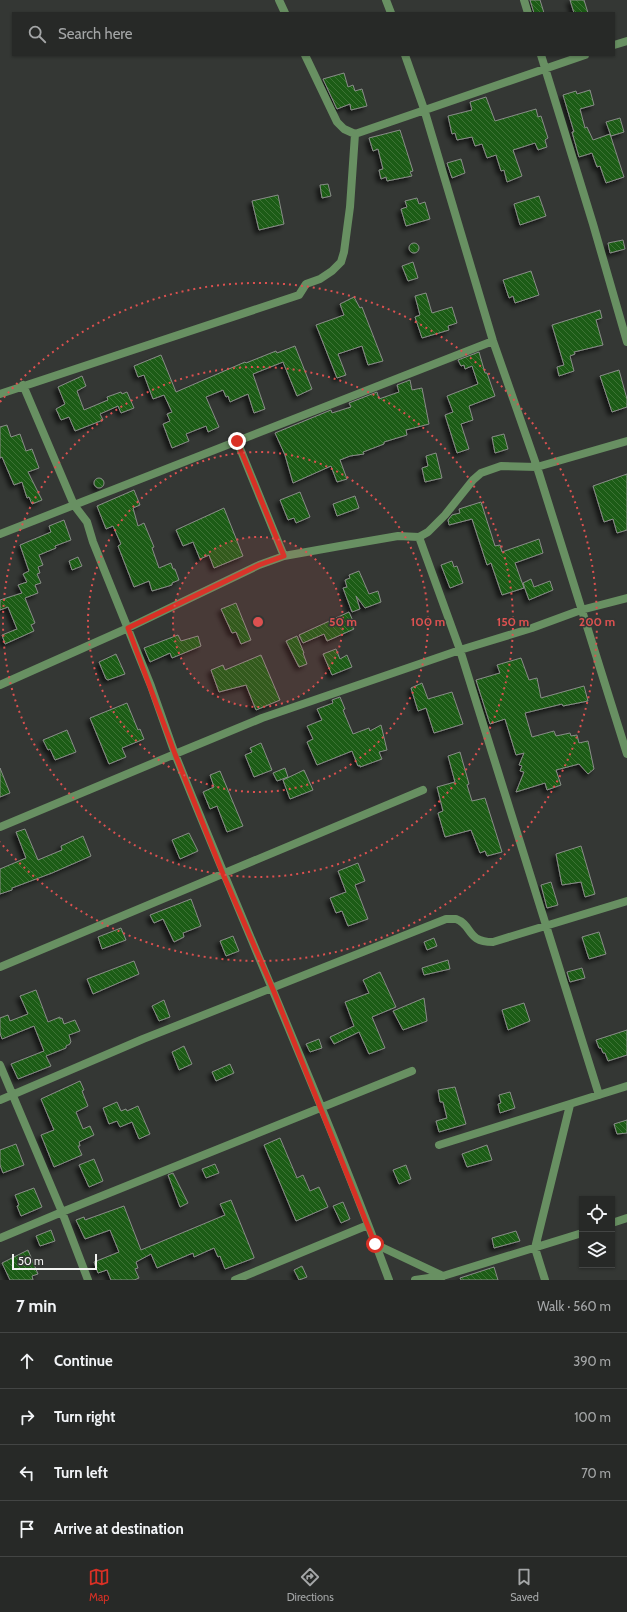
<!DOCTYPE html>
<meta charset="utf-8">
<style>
body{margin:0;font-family:Cabin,sans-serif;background:#2f312f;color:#f1f3f6}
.controls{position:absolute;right:12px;bottom:12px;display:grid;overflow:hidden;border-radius:0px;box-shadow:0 1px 3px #0004}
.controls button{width:36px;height:36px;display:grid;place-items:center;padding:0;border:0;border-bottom:1px solid #434544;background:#272927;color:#f1f3f6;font:20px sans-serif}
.scale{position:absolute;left:12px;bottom:10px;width:85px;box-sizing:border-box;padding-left:4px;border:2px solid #f3f4f2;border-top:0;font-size:11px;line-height:14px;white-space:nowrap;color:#f3f4f2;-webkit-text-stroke:3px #343734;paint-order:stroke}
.stop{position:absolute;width:12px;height:12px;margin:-9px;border:3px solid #d93025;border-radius:50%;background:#fff}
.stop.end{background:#d93025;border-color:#fff;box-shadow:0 1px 4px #0008}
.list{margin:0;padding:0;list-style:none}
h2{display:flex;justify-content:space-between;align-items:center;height:52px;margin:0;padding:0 16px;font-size:17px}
h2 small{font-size:13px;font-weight:400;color:#a4a6a7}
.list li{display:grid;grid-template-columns:26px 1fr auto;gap:12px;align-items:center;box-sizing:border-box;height:56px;padding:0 16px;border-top:1px solid #434544}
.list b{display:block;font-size:15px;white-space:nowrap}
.list em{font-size:13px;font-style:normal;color:#a4a6a7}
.icon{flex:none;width:22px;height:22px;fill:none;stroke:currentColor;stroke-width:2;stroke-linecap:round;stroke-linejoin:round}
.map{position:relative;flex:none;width:627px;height:1280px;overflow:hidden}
.search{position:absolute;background:#272927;box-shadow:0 1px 3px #0004;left:12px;right:12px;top:12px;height:44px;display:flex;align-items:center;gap:10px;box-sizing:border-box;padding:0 14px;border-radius:0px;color:#a4a6a7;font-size:15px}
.sheet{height:276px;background:#272927}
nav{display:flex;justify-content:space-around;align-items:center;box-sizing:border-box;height:56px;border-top:1px solid #434544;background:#272927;font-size:11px;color:#a4a6a7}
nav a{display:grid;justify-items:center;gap:2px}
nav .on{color:#d93025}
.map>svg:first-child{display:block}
.building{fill:url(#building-back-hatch);stroke:#898d89;filter:url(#shadow)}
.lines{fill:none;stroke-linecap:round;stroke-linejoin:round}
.minor{stroke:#689062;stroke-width:8}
.route{stroke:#d93025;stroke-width:5}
.ring{fill:none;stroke:#dc5150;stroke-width:2;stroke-dasharray:2 4}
.centre{fill:#dc5150;stroke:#343734;stroke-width:2}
.ring-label{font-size:12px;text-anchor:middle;font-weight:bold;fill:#dc5150;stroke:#343734;stroke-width:3;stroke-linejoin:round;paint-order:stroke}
</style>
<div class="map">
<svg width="627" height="1280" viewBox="0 0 627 1280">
<defs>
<pattern id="building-back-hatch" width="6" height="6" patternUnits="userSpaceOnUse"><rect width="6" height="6" fill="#1b5b12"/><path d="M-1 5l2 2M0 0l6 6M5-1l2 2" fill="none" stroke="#3d7335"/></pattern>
<filter id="shadow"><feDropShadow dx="-3.5" dy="3.5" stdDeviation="2" flood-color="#0009"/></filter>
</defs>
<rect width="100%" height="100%" fill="#343734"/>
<!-- building -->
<path class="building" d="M530,0H540L544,13H534Z
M570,0H584L588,13H574Z
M344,73L348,87L353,85L355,91L362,89L367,106L351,110L350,104L337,109L323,79Z
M590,90L594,105L580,109L585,128L587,127L593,140L610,134L624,177L606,183L600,166L597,167L592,153L579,157L572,132H574L563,95L576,91L577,94Z
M486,97L495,121L536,109L538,117L541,116L548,138L545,140L547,147L538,150L535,143L513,150L522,176L507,182L504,170L501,171L496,155L487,158L482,144L475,146L472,137L457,140L455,133L452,134L448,116L472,110L470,102Z
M620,118L624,132L611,136L606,122Z
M400,130L413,171L410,172L412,176L387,181L386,177L381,179L379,170L383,169L378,149L373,151L369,138Z
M461,159L465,173L452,178L447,163Z
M328,184L331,196L322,198L320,185Z
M278,195L284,224L259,230L252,201Z
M539,196L546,216L520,225L514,204Z
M417,198L419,204L425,202L430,219L406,226L401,209L407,207L405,201Z
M623,240L625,249L610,253L608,243Z
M409 248a5 5 0 1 1 10 0a5 5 0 1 1-10 0Z
M413,262L418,278L408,281L402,266Z
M531,271L539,295L515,303L513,296L509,298L503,280Z
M426,293L432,313L452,307L457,323L448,326L449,330L422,338L415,317L420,315L415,296Z
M354,297L360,308L362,307L383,361L368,365L362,346L338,354L346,375L337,378L316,325L344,315L340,304Z
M600,310L602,318L596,320L603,345L574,352L575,354L570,356L574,371L559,376L557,367L564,365L552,325Z
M295,346L312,389L297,396L283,362L253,374L265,409L254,413L248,394L230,402L228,396L226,397L223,390L206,397L219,427L208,432L206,426L186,434L189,441L172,448L163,424L170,421L167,414L172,412L164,395L153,399L144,375L138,377L134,366L161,355L176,392L245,362L246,363L276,351L277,353Z
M479,352L485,373H487L495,396L469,406L473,420L461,424L469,449L457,453L445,415L453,412L447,396L478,384L472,366L465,369L464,365L461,366L458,360Z
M619,370L627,399V407L612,412L600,376Z
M82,376L86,386L77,391L84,410L108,400L107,397L121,392L122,394L127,392L134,408L121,413L118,406L100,414L103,420L75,431L69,417L61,420L56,409L65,404L58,387Z
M410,380L412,390L422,388L429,424L406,430L407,435L384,442V444L363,452L364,454L350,456L340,460L347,479L337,482L331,466L293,483L285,455L275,433L331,410L332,413L351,407L349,403L377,392L379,399L399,392L397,385Z
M7,425L11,437L20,434L26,451L32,449L39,468L28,472L42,500L32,504L29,497L27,498L22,482L14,485L2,457L0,458V427Z
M504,434L508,449L495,453L492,437Z
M436,453L442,478L425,482L422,468L428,466L426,456Z
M627,474V530L617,533L613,519L604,522L593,486Z
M94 483a5 5 0 1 1 10 0a5 5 0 1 1-10 0Z
M134,490L140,505L133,508L138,526L144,523L154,547L152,548L159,568L171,563L173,569H175L179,580L172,583V585L152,591L149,581L134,587L118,546L121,544L113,526L106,529L97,506Z
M300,492L310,517L296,523L294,518L288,520L280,500Z
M355,496L359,508L337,516L333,504Z
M481,502L495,546L500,545L502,552L539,539L543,553L515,563L524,588L502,595L491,563L487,565L472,519L449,525L448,520L452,515L460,513L459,509Z
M224,508L243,556L214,568L209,555L200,559L193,542L183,546L176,530Z
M64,520L71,540L55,546L56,548L39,555L43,565L38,567L40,573L37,574L41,583L35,585L38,593L25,598L35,623L31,625L34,631L5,644L2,635L17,629L8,607L0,610V600L22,593L18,585L27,582L23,574L29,571L20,545L51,532L49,526Z
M78,557L82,566L72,570L69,561Z
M452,561L454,567L457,566L463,583L450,588L441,565Z
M359,571L369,594L378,591L381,602L365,608L356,596L360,609L352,612L343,588L347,587L345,580L350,578L349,575Z
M531,579L534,587L550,581L553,590L529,600L523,583Z
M236,603L251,640L241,644L236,632L232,633L221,609Z
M349,612L353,621L350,623L354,629L327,641L324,634L303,643L299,635Z
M178,635L181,641L198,636L201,646L172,658L170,653L150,662L144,648Z
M297,636L304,653H303L307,664L299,667L286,641Z
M336,649L340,659L347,655L352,667L332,675L323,654Z
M116,654L125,674L108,680L106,679L99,662Z
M261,655L280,700L256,710L246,685L219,692L211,670L223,665L225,670Z
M521,658L529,680L537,678L541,698L584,686L588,701L563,706L562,704L525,713L532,737L554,731L556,736L570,733L571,736L577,735L579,743L588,741L594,769L588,774L579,764L556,770L561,785L547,790L545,783L516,792L524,772L520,771L522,766L519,765L524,753L516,755L505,719L490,724L476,680L500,673L497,665Z
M422,683L428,699L452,692L463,724L434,733L426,708L418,711L411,688Z
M340,697L345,709L343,710L353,734L369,728L370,731L381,725L387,750L379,752L382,759L360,767V765L358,766L352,751L317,765L307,742L313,739L307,726L322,720L317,709L333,703L332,700Z
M127,703L138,730L140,729L144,739L122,748L126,757L109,764L90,718Z
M67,730L76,752L55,760L50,749L48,750L43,740Z
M261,743L272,770L254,777L245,755L252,752L250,748Z
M460,752L469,784L467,785L472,801L485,798L502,852L487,856L485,851L480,853L471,830L445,837L438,813L443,811L437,787L455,782L448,756Z
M0,768L10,793L0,797Z
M285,768L288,777L277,781L273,773Z
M304,770L313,790L290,799L283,780Z
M220,771L243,826L227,832L217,806L210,809L203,792L214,787L210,775Z
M25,829L38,860L62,850L61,846L83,836L91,856L52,873L12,888V890L0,894V869L26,858L16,832Z
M189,833L198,851L180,859L172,840Z
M581,846L595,894L585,897L581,882L562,885L556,854Z
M358,863L365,881L355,885L368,919L348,926L342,911L336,913L330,898L346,892L338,871Z
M551,882L558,905L547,908L541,885Z
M191,899L201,926L183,933L184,937L174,942L163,919L154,923L150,915Z
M121,928L126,940L102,949L98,937Z
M599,932L606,954L589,959L582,937Z
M233,936L239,951L226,956L220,941Z
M434,938L437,946L427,950L424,942Z
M448,960L450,969L424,975L422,968Z
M134,961L139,974L93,994L87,979Z
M582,968L585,978L570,982L567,972Z
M380,972L396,1007L372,1017L385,1048L369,1054L359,1032L334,1044L330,1037L354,1026L345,1002L369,993L363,980Z
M36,990L48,1022L60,1017V1019L62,1018L64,1024L75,1020L80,1031L69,1035L71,1042L70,1043V1044L66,1046V1048L46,1056L51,1066L18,1079L11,1064L44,1051L34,1026L2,1039L0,1033V1018L8,1015L10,1021L28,1014L20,996Z
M424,998L427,1021L403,1030L393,1011Z
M164,1000L170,1017L159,1021L152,1006Z
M524,1003L530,1021L508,1030L502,1010Z
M627,1030V1055L608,1061L605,1053H603L601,1048H599L596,1040Z
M319,1039L322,1048L310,1052L306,1044Z
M184,1046L192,1064L179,1070L172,1052Z
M230,1064L234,1073L216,1081L212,1072Z
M80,1081L84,1090L82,1091L88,1106L76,1112L83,1129L90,1126L94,1135L79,1142L80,1146H78L82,1155L54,1167L41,1135L54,1130L41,1099Z
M455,1087L466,1124L439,1132L436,1121L447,1118L443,1102H440L438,1090Z
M510,1092L515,1108L500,1113L498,1104L501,1103L499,1095Z
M117,1102L121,1111L126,1109L127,1111L138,1106L150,1134L139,1139L132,1122L120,1127L117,1121L109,1124L103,1108Z
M627,1120V1133L617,1134L614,1124Z
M280,1138L297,1178L303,1175L310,1191L319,1187L328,1207L296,1221L264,1145Z
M16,1144L24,1165L3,1173L0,1165V1150Z
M487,1145L492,1160L467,1167L462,1154Z
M94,1159L103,1181L89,1187L79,1165Z
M215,1164L219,1173L206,1178L202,1169Z
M406,1165L411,1179L399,1184L393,1170Z
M173,1173L188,1203L180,1207L168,1175Z
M34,1188L42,1207L21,1216L17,1206L19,1205L15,1195Z
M231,1200L254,1257V1258L225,1269L220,1256L218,1257L214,1248L194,1257L193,1253L157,1268L151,1254L136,1262L138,1268L135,1269L139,1278L134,1280H111L107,1270L98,1273L94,1262L119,1252L110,1230L85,1239L76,1220L84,1217L85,1220L124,1206L141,1250L225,1215L220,1204Z
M343,1202L350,1219L341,1223L333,1206Z
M51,1230L55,1241L40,1246L36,1236Z
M516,1231L520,1241L494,1248L492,1238Z
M28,1250L38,1274L32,1276L33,1280H10L2,1263Z
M302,1266L307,1277L299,1280L294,1270Z
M494,1267L498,1280H461L460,1278Z"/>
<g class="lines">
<!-- minor -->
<path class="minor" d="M279,0L285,13
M386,0L391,13
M524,0L528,13
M614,45L627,41
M305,55L337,122L344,129L355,134L585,55
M405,55L424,109L493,341L537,467L627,754
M541,55L593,224L627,342
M23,385L74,505L87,522L93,542L151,686L175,754L262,718L460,650L532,628L581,610L627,598
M0,394L299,295L306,284L320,279L332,271L341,262L344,252L350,207L355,134
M237,441L284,556
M0,534L493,341
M419,537L460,650L599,1095
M0,685L128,628L259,565L284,556L340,546L398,536L419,537L428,532L445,515L473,480L481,473L501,466L537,467L627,441
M0,827L175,754C245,929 323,1102 389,1280
M0,967L423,790
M0,1065L62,1212L88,1280
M0,1100L143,1039L446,919C449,919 453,919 456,919C473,925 466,942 493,942L627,901
M439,1145L627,1086
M612,1223L627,1218
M0,1238L62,1212L412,1071
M375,1244L443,1276
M235,1280L368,1225
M415,1280L443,1276L582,1233
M545,1280L535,1248L570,1105"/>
</g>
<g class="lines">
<!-- route -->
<path class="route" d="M237,441L284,556L259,565L128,628L175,754L223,874L272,987L375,1244"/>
</g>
<!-- distance rings -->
<circle cx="258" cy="622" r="85" fill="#dc5150" fill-opacity=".12"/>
<g class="ring">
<circle cx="258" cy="622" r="85"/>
<circle cx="258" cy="622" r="170"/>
<circle cx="258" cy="622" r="255"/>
<path d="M0 402A339 339 0 1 1 0 842"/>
</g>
<circle cx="258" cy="622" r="6" class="centre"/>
<g class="ring-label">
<text x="343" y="626">50 m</text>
<text x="428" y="626">100 m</text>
<text x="513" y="626">150 m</text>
<text x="597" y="626">200 m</text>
</g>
</svg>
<div class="controls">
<button><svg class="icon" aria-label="locate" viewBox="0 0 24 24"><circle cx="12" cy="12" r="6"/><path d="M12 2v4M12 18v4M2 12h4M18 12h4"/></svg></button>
<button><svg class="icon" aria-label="layers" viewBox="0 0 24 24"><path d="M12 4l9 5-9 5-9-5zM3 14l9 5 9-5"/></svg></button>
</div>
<div class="scale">50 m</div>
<div class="stop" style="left:375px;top:1244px"></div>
<div class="stop end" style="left:237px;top:441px"></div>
<div class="search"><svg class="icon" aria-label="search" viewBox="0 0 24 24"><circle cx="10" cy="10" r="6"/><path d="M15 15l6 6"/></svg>Search here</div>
</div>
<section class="sheet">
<h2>7 min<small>Walk · 560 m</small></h2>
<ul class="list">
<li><svg class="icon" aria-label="ahead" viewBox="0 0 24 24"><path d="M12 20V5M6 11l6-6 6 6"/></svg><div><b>Continue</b></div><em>390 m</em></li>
<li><svg class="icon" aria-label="right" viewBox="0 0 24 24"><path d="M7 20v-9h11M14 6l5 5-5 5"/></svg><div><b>Turn right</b></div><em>100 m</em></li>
<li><svg class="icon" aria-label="left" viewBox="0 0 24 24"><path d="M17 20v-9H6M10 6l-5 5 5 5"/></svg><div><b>Turn left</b></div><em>70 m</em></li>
<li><svg class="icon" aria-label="arrive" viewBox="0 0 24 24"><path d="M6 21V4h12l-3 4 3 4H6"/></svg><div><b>Arrive at destination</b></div></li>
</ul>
</section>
<nav>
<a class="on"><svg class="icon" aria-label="map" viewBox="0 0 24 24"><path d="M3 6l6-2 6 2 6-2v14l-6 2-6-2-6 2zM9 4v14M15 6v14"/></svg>Map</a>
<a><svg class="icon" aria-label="directions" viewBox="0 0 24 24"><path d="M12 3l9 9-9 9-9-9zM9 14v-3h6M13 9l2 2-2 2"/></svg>Directions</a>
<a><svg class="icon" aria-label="saved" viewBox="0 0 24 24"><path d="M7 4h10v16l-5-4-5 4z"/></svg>Saved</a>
</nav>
